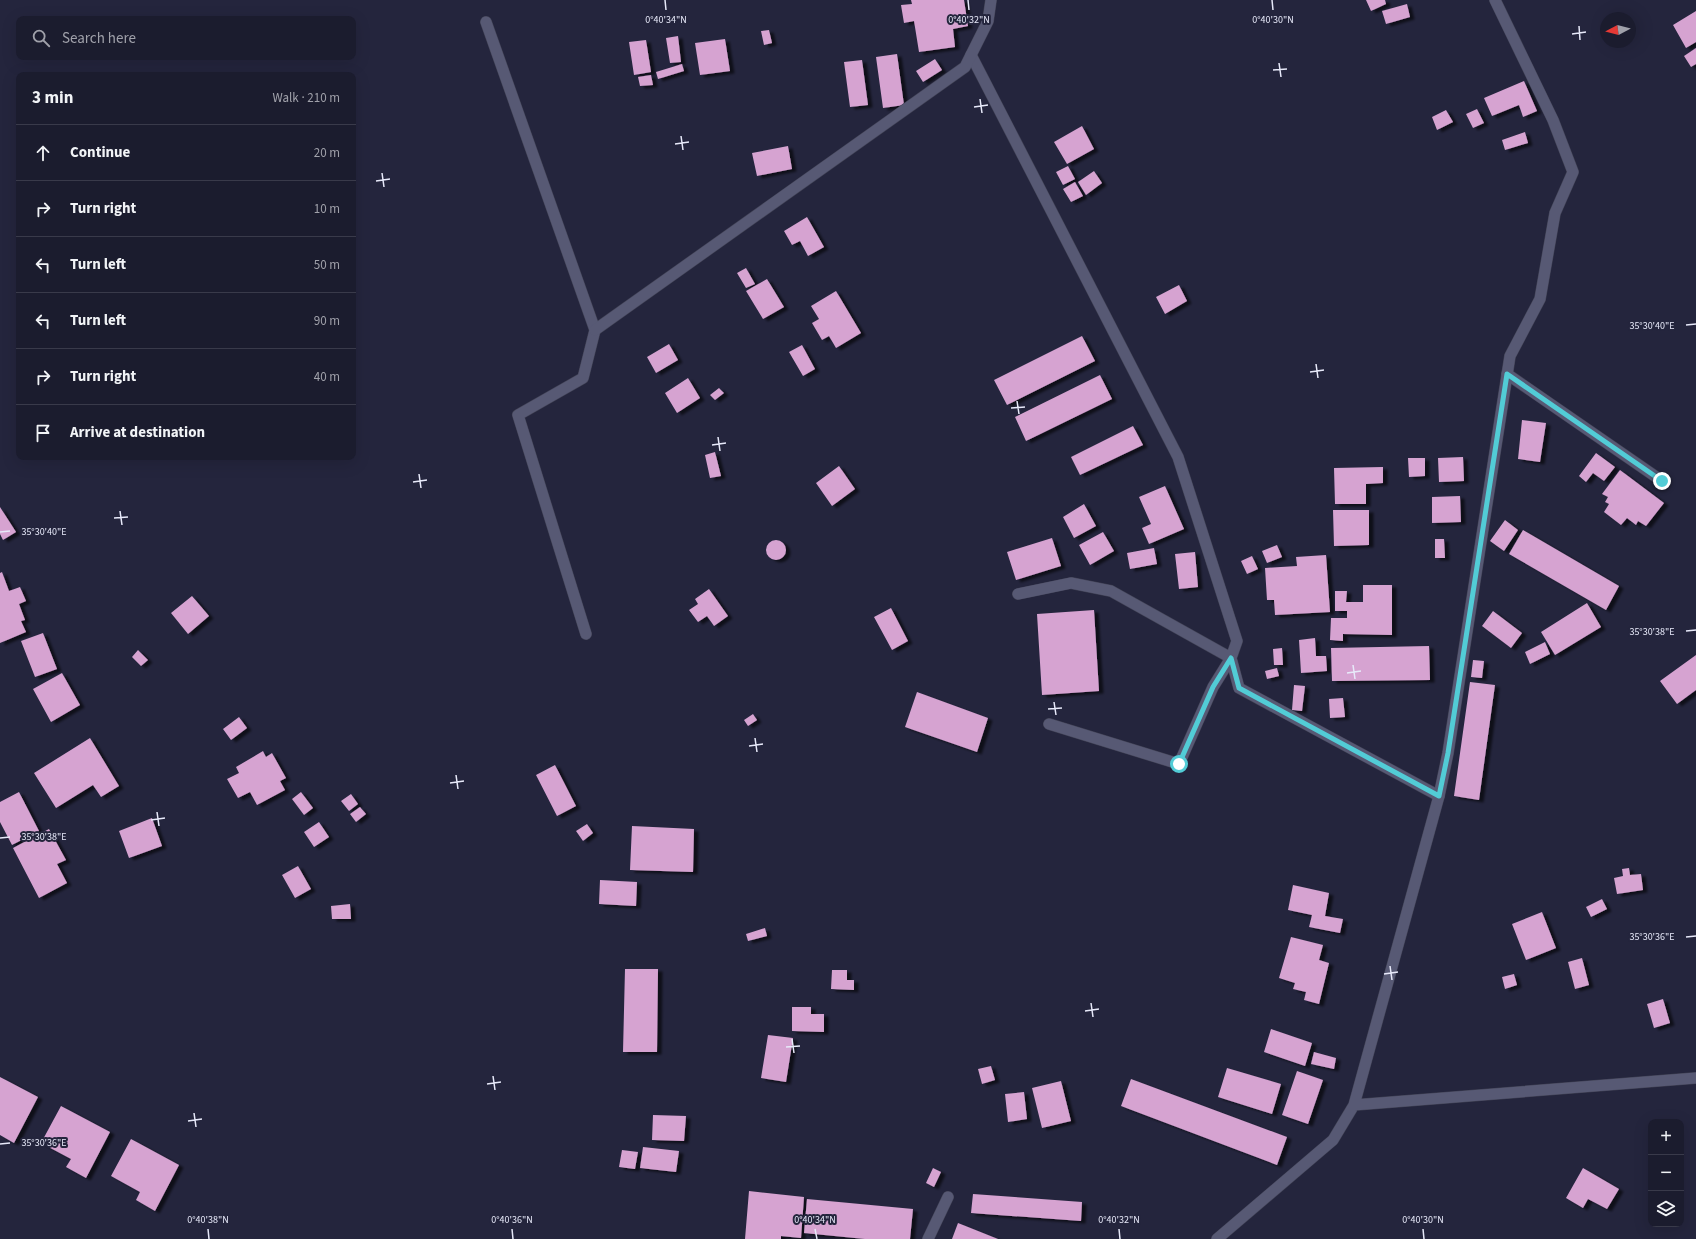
<!DOCTYPE html>
<meta charset="utf-8">
<style>
body{margin:0;font-family:"Source Sans 3",sans-serif;background:#242536;color:#f1f3f6}
.controls{position:absolute;right:12px;bottom:12px;display:grid;overflow:hidden;border-radius:8px;box-shadow:0 4px 16px #0002}
.controls button{width:36px;height:36px;display:grid;place-items:center;padding:0;border:0;border-bottom:1px solid #393a4a;background:#1b1c2e;color:#f1f3f6;font:20px sans-serif}
.compass{position:absolute;left:1600px;top:12px;width:36px;height:36px;border-radius:50%;background:#1b1c2e;box-shadow:0 4px 16px #0002;rotate:263deg}
.stop{position:absolute;width:12px;height:12px;margin:-9px;border:3px solid #52ccd6;border-radius:50%;background:#fff}
.stop.end{background:#52ccd6;border-color:#fff;box-shadow:0 1px 4px #0008}
.list{margin:0;padding:0;list-style:none}
h2{display:flex;justify-content:space-between;align-items:center;height:52px;margin:0;padding:0 16px;font-size:17px}
h2 small{font-size:13px;font-weight:400;color:#a0a1aa}
.list li{display:grid;grid-template-columns:26px 1fr auto;gap:12px;align-items:center;box-sizing:border-box;height:56px;padding:0 16px;border-top:1px solid #393a4a}
.list b{display:block;font-size:15px;white-space:nowrap}
.list em{font-size:13px;font-style:normal;color:#a0a1aa}
.icon{flex:none;width:22px;height:22px;fill:none;stroke:currentColor;stroke-width:2;stroke-linecap:round;stroke-linejoin:round}
.map{position:relative;flex:none;width:1696px;height:1239px;overflow:hidden}
.search{position:absolute;background:#1b1c2e;box-shadow:0 4px 16px #0002;left:16px;top:16px;width:340px;height:44px;display:flex;align-items:center;gap:10px;box-sizing:border-box;padding:0 14px;border-radius:8px;color:#a0a1aa;font-size:15px}
.panel{position:absolute;background:#1b1c2e;box-shadow:0 4px 16px #0002;left:16px;top:72px;width:340px;height:388px;border-radius:8px}
.map>svg:first-child{display:block}
.building{fill:#d6a3d1;filter:url(#shadow)}
.lines{fill:none;stroke-linecap:round;stroke-linejoin:round}
.service-casing{stroke:#424356;stroke-width:12}
.minor-casing{stroke:#424356;stroke-width:12}
.service{stroke:#575974;stroke-width:11}
.minor{stroke:#575974;stroke-width:11}
.route{stroke:#52ccd6;stroke-width:5}
.ticks{fill:none;stroke:#e7e9f9;stroke-width:1.5}
.ticks-label{font-size:10px;text-anchor:middle;fill:#e7e9f9;stroke:#24253d;stroke-width:4;stroke-linejoin:round;paint-order:stroke}
</style>
<div class="map">
<svg width="1696" height="1239" viewBox="0 0 1696 1239">
<defs>
<filter id="shadow"><feDropShadow dx="4.5" dy="2.5" stdDeviation="1" flood-color="#0009"/></filter>
</defs>
<rect width="100%" height="100%" fill="#24253d"/>
<!-- building -->
<path class="building" d="M911,0H964L968,26L953,29L955,47L919,52L914,21L904,23L901,5L912,4Z
M1366,0H1385L1386,4L1371,11Z
M1407,4L1410,17L1386,24L1382,11Z
M1696,11V42L1686,48L1673,25Z
M769,30L772,43L764,45L761,31Z
M678,36L681,62L670,63L666,38Z
M725,39L730,71L700,75L695,43Z
M646,40L651,72L634,75L629,42Z
M1696,48V64L1691,67L1684,56Z
M897,54L904,105L883,108L876,57Z
M935,59L942,70L923,82L916,71Z
M862,60L868,105L850,107L844,62Z
M682,64L684,71L658,79L656,72Z
M651,75L653,85L640,86L638,77Z
M1524,81L1537,111L1523,117L1519,105L1492,116L1484,98Z
M1477,109L1484,123L1473,128L1466,114Z
M1446,110L1453,122L1437,130L1432,117Z
M1082,126L1094,149L1067,164L1054,142Z
M1525,132L1528,143L1505,150L1502,140Z
M788,146L792,169L757,176L752,153Z
M1068,166L1075,179L1063,185L1056,172Z
M1094,171L1102,183L1086,195L1078,182Z
M1075,182L1083,196L1071,202L1063,189Z
M807,217L824,247L808,256L800,241L792,245L784,231Z
M746,268L755,284L746,288L737,273Z
M767,279L784,307L763,319L746,291Z
M1179,285L1187,301L1165,314L1156,297Z
M836,291L861,333L836,348L829,336L822,340L812,323L819,319L811,306Z
M1082,336L1095,361L1007,405L994,380Z
M669,344L678,360L656,373L647,357Z
M802,345L815,369L803,376L789,352Z
M1100,375L1112,399L1026,441L1015,417Z
M688,378L700,398L677,413L665,393Z
M719,388L724,393L715,400L710,395Z
M1522,420L1546,423L1540,462L1518,459Z
M1133,426L1143,445L1080,475L1071,457Z
M715,452L721,476L710,478L705,455Z
M1596,453L1615,467L1604,481L1593,473L1586,482L1579,476Z
M1463,457L1464,481L1439,482L1438,458Z
M1408,458H1425V476L1409,477Z
M839,466L855,489L832,506L816,483Z
M1383,467V483L1366,484V504H1335L1334,468Z
M1620,470L1664,503L1646,526L1638,521L1636,525L1627,518L1621,525L1604,512L1609,504L1605,502L1608,497L1602,494Z
M1165,486L1184,529L1149,544L1142,528L1151,524L1139,497Z
M1460,496L1461,522L1432,523V497Z
M1084,504L1096,526L1074,538L1063,517Z
M0,507L16,532L3,540L0,534Z
M1333,510H1369V545L1334,546Z
M1505,520L1518,530L1504,551L1490,541Z
M1523,530L1619,586L1606,610L1509,554Z
M1103,532L1114,551L1090,565L1079,545Z
M1052,538L1061,566L1016,580L1007,552Z
M1435,539H1444L1445,558H1435Z
M766 550a10 10 0 1 1 20 0a10 10 0 1 1-20 0Z
M1277,545L1282,557L1267,563L1262,551Z
M1154,548L1157,564L1130,569L1127,553Z
M1195,552L1198,587L1179,589L1175,554Z
M1326,555L1330,612L1275,615L1274,600H1267L1265,568L1297,566L1296,557Z
M1252,556L1258,569L1247,574L1241,561Z
M2,572L9,591L20,587L26,601L19,604L25,620L21,621L26,632L0,643V573Z
M1363,585H1392V635L1343,634V641L1330,640L1331,618H1347V611H1335V591H1347L1346,602H1363Z
M709,589L728,616L714,626L707,616L698,622L689,610L698,604L695,599Z
M192,596L209,616L188,634L171,613Z
M1587,603L1601,627L1555,655L1541,632Z
M891,608L908,641L892,650L874,617Z
M1094,610L1099,691L1042,695L1037,614Z
M1493,611L1522,633L1511,648L1482,626Z
M43,633L57,669L35,677L21,641Z
M1315,638L1316,656H1326L1327,671L1301,673L1299,640Z
M1545,642L1550,654L1530,664L1525,652Z
M1429,646L1430,680L1332,681L1331,648Z
M1282,648L1283,665H1274L1273,649Z
M138,650L148,660L141,666L132,657Z
M1696,655V690L1677,704L1660,681Z
M1473,660L1484,661L1482,678L1471,677Z
M1277,668L1279,676L1267,679L1265,671Z
M62,673L80,705L51,722L33,689Z
M1470,682L1495,685L1479,800L1454,796Z
M1294,685L1305,686L1302,711L1292,710Z
M917,692L988,718L977,752L905,727Z
M1343,698L1345,717L1330,718L1329,699Z
M753,714L757,720L748,726L744,720Z
M239,717L247,728L231,740L223,729Z
M90,738L119,786L101,797L93,785L56,808L34,773Z
M263,751L266,757L272,753L286,778L280,781L285,790L257,805L250,792L238,798L227,779L239,773L236,767Z
M555,765L576,806L557,816L536,775Z
M19,792L39,831L12,845L0,822V802Z
M301,792L313,808L304,815L292,799Z
M351,794L358,804L349,811L341,801Z
M360,807L366,814L356,822L350,814Z
M152,818L162,846L129,858L119,831Z
M319,822L329,837L314,847L304,832Z
M587,824L593,833L583,841L576,831Z
M632,826L694,829L693,872L630,870Z
M49,829L66,860L57,864L67,883L39,898L13,848Z
M298,866L311,889L295,898L282,875Z
M1629,868L1630,875L1641,874L1643,890L1617,894L1614,878L1623,876L1622,869Z
M600,880L637,882L636,906L599,904Z
M1293,885L1329,893L1325,916L1343,919L1340,933L1309,927L1312,915L1288,910Z
M1602,899L1607,909L1591,917L1586,907Z
M350,904L351,919H332L331,906Z
M1542,912L1556,948L1526,960L1512,924Z
M765,928L767,936L748,941L746,934Z
M1291,937L1323,945L1319,960L1329,963L1319,1004L1304,1000L1306,992L1293,989L1295,983L1279,978Z
M1582,958L1589,985L1575,989L1568,962Z
M625,969H658L657,1052H623Z
M832,970H847V980H854V990L831,989Z
M1514,974L1517,985L1505,989L1502,977Z
M1663,999L1670,1023L1654,1028L1647,1004Z
M792,1007H811V1014H824V1032L792,1031Z
M1271,1029L1312,1043L1305,1066L1264,1052Z
M768,1035L793,1038L786,1082L761,1078Z
M1314,1052L1336,1058L1334,1069L1311,1064Z
M991,1066L995,1080L982,1084L978,1069Z
M1227,1068L1281,1084L1272,1114L1218,1097Z
M1297,1071L1323,1080L1308,1124L1282,1115Z
M0,1077L38,1097L14,1143L0,1135Z
M1131,1079L1287,1137L1277,1165L1121,1106Z
M1061,1081L1071,1121L1042,1128L1032,1088Z
M1024,1092L1027,1119L1008,1122L1005,1094Z
M61,1106L110,1132L86,1178L66,1167L71,1159L41,1143Z
M653,1115L686,1116L684,1141L652,1140Z
M131,1139L179,1165L155,1211L136,1200L140,1192L111,1176Z
M643,1147L679,1151L676,1172L640,1168Z
M622,1150L638,1152L635,1169L619,1167Z
M933,1168L941,1172L934,1187L926,1183Z
M1583,1168L1619,1189L1607,1209L1588,1199L1583,1208L1566,1198Z
M749,1191L804,1197L801,1238L781,1236V1239H745Z
M973,1194L1082,1202L1081,1221L971,1213Z
M807,1199L913,1209L910,1239H865L804,1233Z
M958,1223L998,1239H952Z"/>
<g class="lines">
<defs>
<path id="service" d="M486,22L595,330L583,378L518,415L586,634
M971,55L1178,457L1237,641L1231,658L1213,687L1179,764L1049,724
M1507,374L1662,481
M1018,594L1071,583L1111,591L1231,658L1239,688L1439,796
M928,1239L948,1197"/>
<path id="minor" d="M595,330L965,67L988,21L991,0
M1354,1105L1696,1078
M1217,1239L1333,1140L1354,1105L1439,796L1448,753L1510,356L1540,299L1555,213L1573,172L1553,120L1495,0"/>
</defs>
<!-- service casing -->
<use href="#service" class="service-casing"/>
<!-- minor casing -->
<use href="#minor" class="minor-casing"/>
<!-- service -->
<use href="#service" class="service"/>
<!-- minor -->
<use href="#minor" class="minor"/>
</g>
<g class="lines">
<!-- route -->
<path class="route" d="M1179,764L1213,687L1231,658L1239,688L1439,796L1448,753L1507,374L1662,481"/>
</g>
<!-- ticks -->
<path class="ticks" d="M665,0L666,10M968,0L969,10M1272,0L1273,10M1579,26L1580,40M1572,34L1586,32M1279,63L1281,77M1273,70L1287,69M980,99L982,113M974,107L988,105M681,136L683,150M675,144L689,142M382,173L384,187M376,181L390,179M1686,325L1696,324M1316,364L1318,378M1310,372L1324,370M1017,401L1019,414M1011,408L1025,407M718,437L720,451M712,445L726,443M419,474L421,488M413,482L427,480M120,511L122,525M114,518L128,517M0,532L10,531M1686,631L1696,630M1353,665L1355,679M1347,673L1361,671M1054,702L1056,715M1048,709L1062,708M755,738L757,752M749,746L763,744M456,775L458,789M450,783L464,781M157,812L159,826M151,820L165,818M0,838L10,837M1686,937L1696,936M1390,966L1392,980M1384,974L1398,972M1091,1003L1093,1017M1085,1011L1099,1009M792,1039L794,1053M786,1047L800,1046M493,1076L495,1090M487,1084L501,1082M194,1113L196,1127M188,1121L202,1119M0,1144L10,1143M208,1229L209,1239M512,1229L513,1239M815,1229L817,1239M1119,1229L1120,1239M1423,1229L1424,1239"/>
<g class="ticks-label">
<text x="666" y="23">0°40'34"N</text>
<text x="969" y="23">0°40'32"N</text>
<text x="1273" y="23">0°40'30"N</text>
<text x="1652" y="329">35°30'40"E</text>
<text x="44" y="535">35°30'40"E</text>
<text x="1652" y="635">35°30'38"E</text>
<text x="44" y="840">35°30'38"E</text>
<text x="1652" y="940">35°30'36"E</text>
<text x="44" y="1146">35°30'36"E</text>
<text x="208" y="1223">0°40'38"N</text>
<text x="512" y="1223">0°40'36"N</text>
<text x="815" y="1223">0°40'34"N</text>
<text x="1119" y="1223">0°40'32"N</text>
<text x="1423" y="1223">0°40'30"N</text>
</g>
</svg>
<div class="controls">
<button>+</button>
<button>−</button>
<button><svg class="icon" aria-label="layers" viewBox="0 0 24 24"><path d="M12 4l9 5-9 5-9-5zM3 14l9 5 9-5"/></svg></button>
</div>
<svg class="compass" viewBox="-18 -18 36 36"><path d="M0-13l5 13h-10z" fill="#e53935"/><path d="M0 13l5-13h-10z" fill="#a0a1aa"/></svg>
<div class="stop" style="left:1179px;top:764px"></div>
<div class="stop end" style="left:1662px;top:481px"></div>
<div class="search"><svg class="icon" aria-label="search" viewBox="0 0 24 24"><circle cx="10" cy="10" r="6"/><path d="M15 15l6 6"/></svg>Search here</div>
<section class="panel">
<h2>3 min<small>Walk · 210 m</small></h2>
<ul class="list">
<li><svg class="icon" aria-label="ahead" viewBox="0 0 24 24"><path d="M12 20V5M6 11l6-6 6 6"/></svg><div><b>Continue</b></div><em>20 m</em></li>
<li><svg class="icon" aria-label="right" viewBox="0 0 24 24"><path d="M7 20v-9h11M14 6l5 5-5 5"/></svg><div><b>Turn right</b></div><em>10 m</em></li>
<li><svg class="icon" aria-label="left" viewBox="0 0 24 24"><path d="M17 20v-9H6M10 6l-5 5 5 5"/></svg><div><b>Turn left</b></div><em>50 m</em></li>
<li><svg class="icon" aria-label="left" viewBox="0 0 24 24"><path d="M17 20v-9H6M10 6l-5 5 5 5"/></svg><div><b>Turn left</b></div><em>90 m</em></li>
<li><svg class="icon" aria-label="right" viewBox="0 0 24 24"><path d="M7 20v-9h11M14 6l5 5-5 5"/></svg><div><b>Turn right</b></div><em>40 m</em></li>
<li><svg class="icon" aria-label="arrive" viewBox="0 0 24 24"><path d="M6 21V4h12l-3 4 3 4H6"/></svg><div><b>Arrive at destination</b></div></li>
</ul>
</section>
</div>
